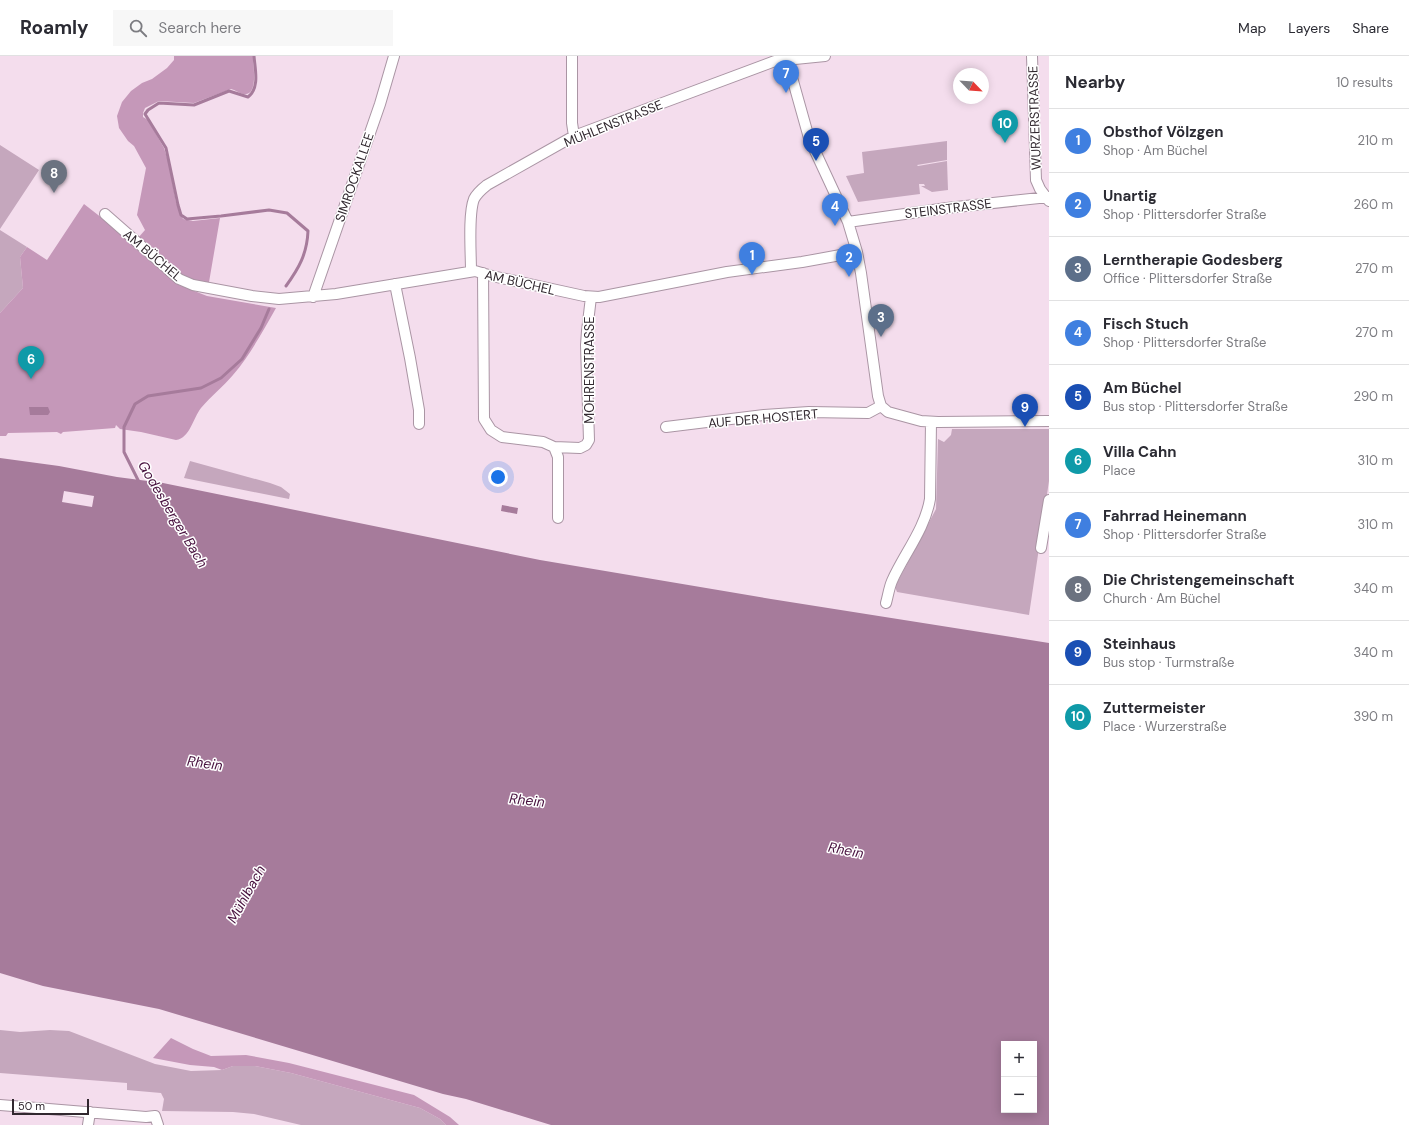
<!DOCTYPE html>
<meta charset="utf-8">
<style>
body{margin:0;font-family:"DM Sans",sans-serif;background:#f7f7f7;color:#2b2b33}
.controls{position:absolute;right:12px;bottom:12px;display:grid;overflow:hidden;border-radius:0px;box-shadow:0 2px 10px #0003}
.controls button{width:36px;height:36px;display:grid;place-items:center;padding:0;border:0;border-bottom:1px solid #e1e1e2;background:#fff;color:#2b2b33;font:20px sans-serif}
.compass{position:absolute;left:953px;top:12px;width:36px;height:36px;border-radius:50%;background:#fff;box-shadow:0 2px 10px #0003;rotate:115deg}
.scale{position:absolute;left:12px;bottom:10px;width:77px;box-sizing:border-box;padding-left:4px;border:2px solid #31282f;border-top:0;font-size:11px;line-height:14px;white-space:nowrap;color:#31282f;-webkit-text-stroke:3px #fff;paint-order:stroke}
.you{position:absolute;left:498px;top:421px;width:14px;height:14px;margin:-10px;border:3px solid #fff;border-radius:50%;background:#1a73e8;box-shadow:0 0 0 6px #1a73e833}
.badge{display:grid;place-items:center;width:26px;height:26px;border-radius:50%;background:#3e868b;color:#fff;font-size:13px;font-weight:700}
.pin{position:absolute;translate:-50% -33px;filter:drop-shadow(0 1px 2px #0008)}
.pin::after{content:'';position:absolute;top:21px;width:14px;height:12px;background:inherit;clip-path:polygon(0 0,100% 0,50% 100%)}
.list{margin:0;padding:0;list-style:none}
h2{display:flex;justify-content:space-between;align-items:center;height:52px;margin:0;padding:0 16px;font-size:17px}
h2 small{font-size:13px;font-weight:400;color:#7c7c81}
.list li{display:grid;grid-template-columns:26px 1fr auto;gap:12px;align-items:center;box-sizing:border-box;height:64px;padding:0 16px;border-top:1px solid #e1e1e2}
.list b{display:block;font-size:15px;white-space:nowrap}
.list p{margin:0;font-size:13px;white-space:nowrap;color:#7c7c81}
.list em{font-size:13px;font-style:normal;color:#7c7c81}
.icon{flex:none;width:22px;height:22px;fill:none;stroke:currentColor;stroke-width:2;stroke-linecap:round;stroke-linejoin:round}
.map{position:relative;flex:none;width:1049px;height:1069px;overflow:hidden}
header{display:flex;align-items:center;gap:24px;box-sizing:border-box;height:56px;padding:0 20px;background:#fff;border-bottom:1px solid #e1e1e2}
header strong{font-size:19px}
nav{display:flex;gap:22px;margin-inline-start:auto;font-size:14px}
.search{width:280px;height:36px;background:#f7f7f7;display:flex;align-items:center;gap:10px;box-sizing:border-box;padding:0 14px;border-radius:0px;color:#7c7c81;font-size:15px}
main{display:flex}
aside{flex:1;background:#fff}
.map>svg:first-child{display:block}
.green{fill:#c5a7bd}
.forest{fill:#c598b9}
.water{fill:#a67b9b;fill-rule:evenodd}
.pier{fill:#f4dded}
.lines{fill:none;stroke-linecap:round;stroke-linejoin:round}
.stream{stroke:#a67b9b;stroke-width:3}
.minor-casing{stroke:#aa95a4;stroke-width:12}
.minor{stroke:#fff;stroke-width:10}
.labels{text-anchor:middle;stroke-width:3;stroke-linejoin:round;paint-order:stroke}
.street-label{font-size:13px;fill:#31282f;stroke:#fff}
.water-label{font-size:14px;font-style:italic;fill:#48123f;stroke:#fff}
</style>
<header>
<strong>Roamly</strong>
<div class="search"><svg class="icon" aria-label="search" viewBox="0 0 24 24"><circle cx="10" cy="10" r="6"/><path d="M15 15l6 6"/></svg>Search here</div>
<nav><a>Map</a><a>Layers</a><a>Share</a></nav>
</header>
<main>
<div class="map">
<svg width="1049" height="1069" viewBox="0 0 1049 1069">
<rect width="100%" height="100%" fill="#f4dded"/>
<!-- green -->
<path class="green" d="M947,85V104L917,109L918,110L947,105L948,134L932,136L921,130H925L924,128H919L920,138L858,146L846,120L864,117L862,96Z
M0,89L39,114L0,173Z
M0,174L27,191L20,201L23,232L0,257Z
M952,373H1049V425L1029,559L897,536L895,531L936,453L938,383L944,386L951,379Z
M190,405L270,427L281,431L290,438L289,443L184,422Z
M0,974L20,976L50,974L69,975L155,1008L191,1015L222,1014L233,1010H255L291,1017L420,1052L440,1063L446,1069H301L254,1058L233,1056L162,1055L164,1043L161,1037L127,1034V1027L0,1017Z"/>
<!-- forest -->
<path class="forest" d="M174,0H253C253,9 259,41 243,38C239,37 235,34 231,33L194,47L159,45L145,52L143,57V61L148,64L164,92L169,108L176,146L183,163L193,165L220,162L208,232L183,223L138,182L145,174L137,159L146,112L134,90L128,85L119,72L117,60L122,46L131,35L142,27L152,23L167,12L174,4Z
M84,148L116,173L179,229L207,240L276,252C263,275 250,299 233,319C223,331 211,340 201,352C193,362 190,382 176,384L141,376L120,373L116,369L115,372L63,376L61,378L57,376L8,377L6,380H0V257L23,232L20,201L27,191L47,204Z
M171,982L193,993L211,1000L246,999L289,1007L414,1039L450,1061L459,1069H446L440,1063L420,1052L291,1017L255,1010H233L222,1014L214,1011L190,1009L153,1002Z"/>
<!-- water -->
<path class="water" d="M29,351H48L50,356L48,359H30Z
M0,402L59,410L117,421L163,427L540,504L771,543L1049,587V1069H551L466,1043L443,1038L159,953L43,930L0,917ZM1004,988H1034V1054H1004Z
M502,449L518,452L517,458L501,455Z"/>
<!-- pier -->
<path class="pier" d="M64,435L94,440L92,451L62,446Z"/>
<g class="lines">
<!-- stream -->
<path class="stream" d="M254,0C255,13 260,32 248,41L229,35L194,49L159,47L148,54L145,58L166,92L178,149L181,159L187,163L221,160L269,154L287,157L308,175C307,198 299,212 286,230
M139,426L124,396V371L135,348L148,340L201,332L221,322L242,303L261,272L269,253"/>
<defs>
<path id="minor" d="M572,0V67L574,80
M786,0L809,82L848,166L857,196L861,217L878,340L881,350L888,356L921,365L938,366L1049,365
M1032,0L1036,124L1040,133L1049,145
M105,158L179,223L193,229L252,240L279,243L336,238L475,215L492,220L584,240L599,241L727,216L802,206L857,196
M848,166L947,152L1049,141
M471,215C471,197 468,158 474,143C477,137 482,133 487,129L574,80L775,5L825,0
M483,217L484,363L491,374L502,381L543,386L554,391L580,392L586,389L589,384L586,289L587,275L591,241
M395,228L410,302L419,354V368
M313,241L380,48L394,0
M666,371L764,359L809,356L868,357L881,350
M554,391L558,401V462
M1041,492L1049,444
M886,547C888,540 889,532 892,525C904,498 925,473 930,443L931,366
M0,1049L146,1061L155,1060L158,1069
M88,1069L90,1056"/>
</defs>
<!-- minor casing -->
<use href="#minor" class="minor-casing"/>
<!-- minor -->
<use href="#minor" class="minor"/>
</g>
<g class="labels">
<!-- street labels -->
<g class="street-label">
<text transform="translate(1034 62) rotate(-92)" y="5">WURZERSTRASSE</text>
<text transform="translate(613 67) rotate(-22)" y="5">MÜHLENSTRASSE</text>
<text transform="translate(354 121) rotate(-71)" y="5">SIMROCKALLEE</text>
<text transform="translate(948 152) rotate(-7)" y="5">STEINSTRASSE</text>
<text transform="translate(153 199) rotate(40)" y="5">AM BÜCHEL</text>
<text transform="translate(520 226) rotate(13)" y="5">AM BÜCHEL</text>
<text transform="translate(589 314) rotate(-90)" y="5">MOHRENSTRASSE</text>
<text transform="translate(763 362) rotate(-5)" y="5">AUF DER HOSTERT</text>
</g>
<!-- water labels -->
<g class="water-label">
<text transform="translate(173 458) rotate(59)" y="5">Godesberger Bach</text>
<text transform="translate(205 707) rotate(8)" y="5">Rhein</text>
<text transform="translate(527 744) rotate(6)" y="5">Rhein</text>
<text transform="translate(846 794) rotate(11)" y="5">Rhein</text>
<text transform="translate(246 838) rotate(-61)" y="5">Mühlbach</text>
</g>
</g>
</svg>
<div class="controls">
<button>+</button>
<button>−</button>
</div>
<svg class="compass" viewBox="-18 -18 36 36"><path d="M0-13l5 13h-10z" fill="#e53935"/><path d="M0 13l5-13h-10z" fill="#7c7c81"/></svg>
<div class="scale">50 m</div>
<div class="you"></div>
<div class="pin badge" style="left:752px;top:219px;background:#3f7fe0">1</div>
<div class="pin badge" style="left:849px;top:221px;background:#3f7fe0">2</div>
<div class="pin badge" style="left:881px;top:281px;background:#5c6f8a">3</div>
<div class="pin badge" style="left:835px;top:170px;background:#3f7fe0">4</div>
<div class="pin badge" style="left:816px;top:105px;background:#1a4fb4">5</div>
<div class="pin badge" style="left:31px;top:323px;background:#0f9aa8">6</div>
<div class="pin badge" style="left:786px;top:37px;background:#3f7fe0">7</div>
<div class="pin badge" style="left:54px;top:137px;background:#6b7280">8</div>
<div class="pin badge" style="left:1025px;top:371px;background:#1a4fb4">9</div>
<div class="pin badge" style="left:1005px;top:87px;background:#0f9aa8">10</div>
</div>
<aside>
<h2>Nearby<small>10 results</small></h2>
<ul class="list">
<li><span class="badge" style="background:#3f7fe0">1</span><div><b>Obsthof Völzgen</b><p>Shop · Am Büchel</p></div><em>210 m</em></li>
<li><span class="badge" style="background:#3f7fe0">2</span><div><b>Unartig</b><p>Shop · Plittersdorfer Straße</p></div><em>260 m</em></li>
<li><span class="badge" style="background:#5c6f8a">3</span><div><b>Lerntherapie Godesberg</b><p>Office · Plittersdorfer Straße</p></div><em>270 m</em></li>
<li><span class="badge" style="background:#3f7fe0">4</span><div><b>Fisch Stuch</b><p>Shop · Plittersdorfer Straße</p></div><em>270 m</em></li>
<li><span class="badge" style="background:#1a4fb4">5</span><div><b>Am Büchel</b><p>Bus stop · Plittersdorfer Straße</p></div><em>290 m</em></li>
<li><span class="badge" style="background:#0f9aa8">6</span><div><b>Villa Cahn</b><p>Place</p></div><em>310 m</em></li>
<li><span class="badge" style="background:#3f7fe0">7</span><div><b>Fahrrad Heinemann</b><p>Shop · Plittersdorfer Straße</p></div><em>310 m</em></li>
<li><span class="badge" style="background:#6b7280">8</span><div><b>Die Christengemeinschaft</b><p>Church · Am Büchel</p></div><em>340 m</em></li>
<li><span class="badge" style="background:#1a4fb4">9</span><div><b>Steinhaus</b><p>Bus stop · Turmstraße</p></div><em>340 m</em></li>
<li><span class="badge" style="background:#0f9aa8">10</span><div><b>Zuttermeister</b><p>Place · Wurzerstraße</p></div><em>390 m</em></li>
</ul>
</aside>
</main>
